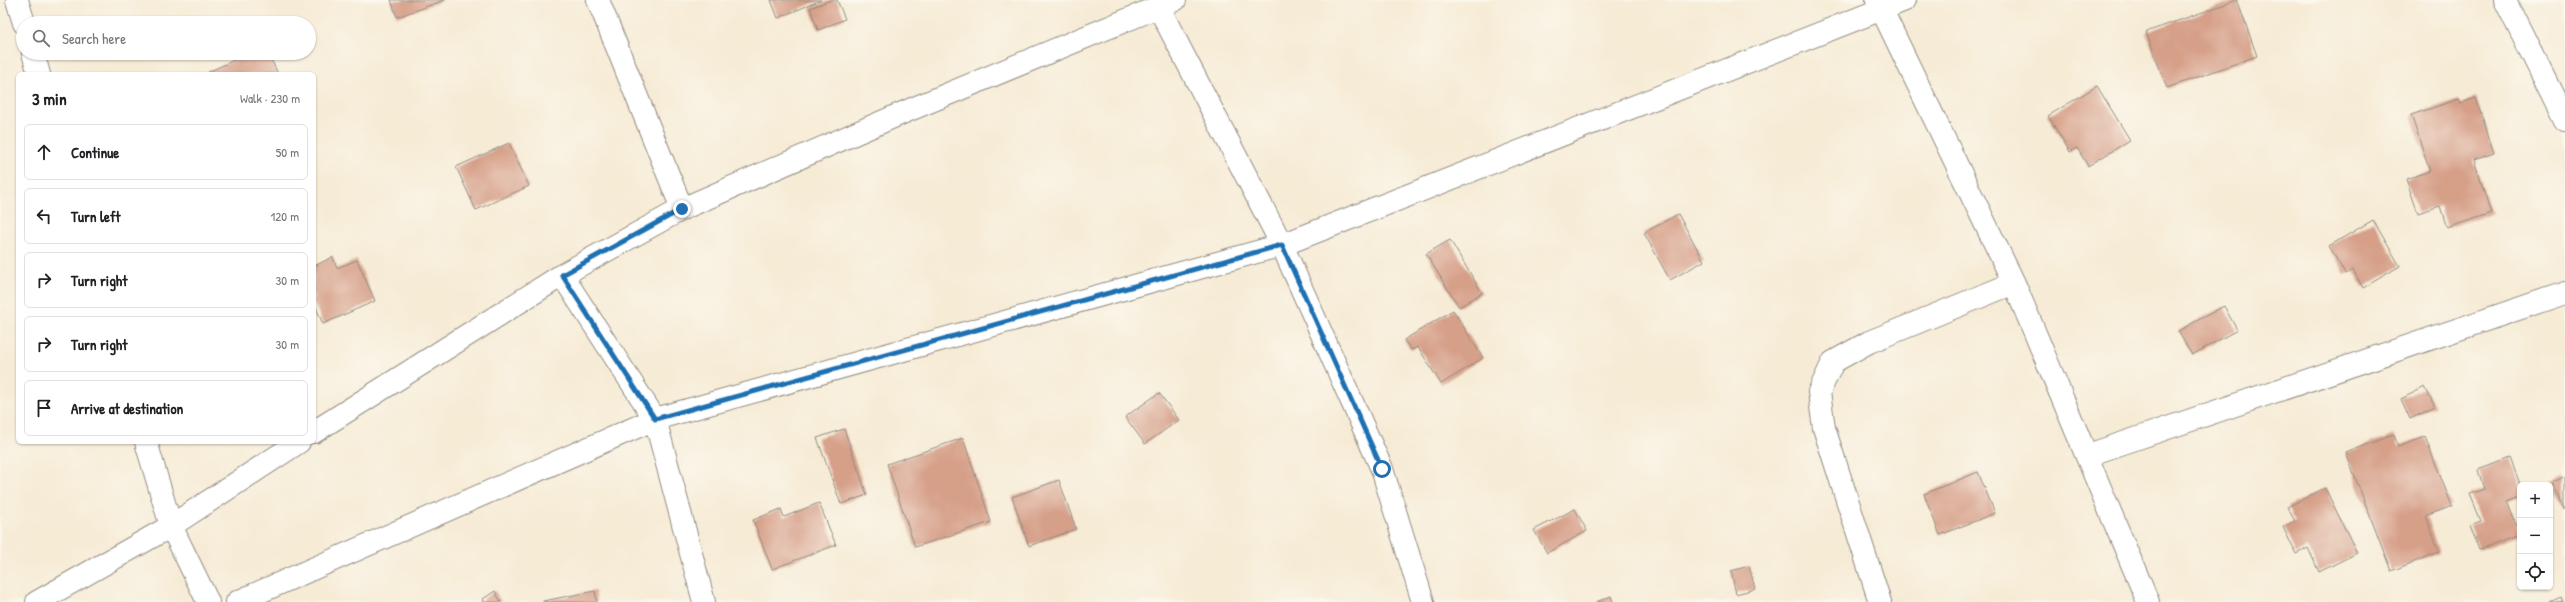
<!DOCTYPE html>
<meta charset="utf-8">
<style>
body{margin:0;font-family:"Patrick Hand",sans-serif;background:#f2f2f2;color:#202124}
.controls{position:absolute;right:12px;bottom:12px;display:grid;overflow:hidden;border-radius:6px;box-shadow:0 1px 3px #0004}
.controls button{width:36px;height:36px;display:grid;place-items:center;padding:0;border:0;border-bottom:1px solid #e0e0e0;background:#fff;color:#202124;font:20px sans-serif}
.stop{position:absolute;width:12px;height:12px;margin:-9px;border:3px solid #1f6fb2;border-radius:50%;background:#fff}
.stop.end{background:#1f6fb2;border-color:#fff;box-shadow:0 1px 4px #0008}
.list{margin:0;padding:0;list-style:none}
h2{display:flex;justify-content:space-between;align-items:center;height:52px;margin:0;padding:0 16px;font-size:17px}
h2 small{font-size:13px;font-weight:400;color:#757577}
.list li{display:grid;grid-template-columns:26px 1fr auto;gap:12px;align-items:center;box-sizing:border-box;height:56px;margin:0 8px 8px;padding:0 8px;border:1px solid #e0e0e0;border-radius:6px}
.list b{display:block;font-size:15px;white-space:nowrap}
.list em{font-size:13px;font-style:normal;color:#757577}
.icon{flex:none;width:22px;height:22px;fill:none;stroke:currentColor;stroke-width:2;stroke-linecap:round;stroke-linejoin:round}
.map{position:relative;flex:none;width:2565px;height:602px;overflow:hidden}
.search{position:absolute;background:#fff;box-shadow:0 1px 3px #0004;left:16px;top:16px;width:300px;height:44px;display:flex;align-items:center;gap:10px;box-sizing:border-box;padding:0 14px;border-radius:22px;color:#757577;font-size:15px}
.panel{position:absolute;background:#fff;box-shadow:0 1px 3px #0004;left:16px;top:72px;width:300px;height:372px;border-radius:6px}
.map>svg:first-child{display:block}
.building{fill:#d69f88}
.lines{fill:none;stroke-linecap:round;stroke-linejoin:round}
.minor-casing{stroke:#908b80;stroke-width:24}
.minor{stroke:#fff;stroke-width:22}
.route{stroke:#1f6fb2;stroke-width:5}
</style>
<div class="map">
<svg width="2565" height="602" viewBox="0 0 2565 602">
<rect width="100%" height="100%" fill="#fbf7ec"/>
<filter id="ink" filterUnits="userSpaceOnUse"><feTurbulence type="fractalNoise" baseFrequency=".025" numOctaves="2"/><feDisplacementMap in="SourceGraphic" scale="8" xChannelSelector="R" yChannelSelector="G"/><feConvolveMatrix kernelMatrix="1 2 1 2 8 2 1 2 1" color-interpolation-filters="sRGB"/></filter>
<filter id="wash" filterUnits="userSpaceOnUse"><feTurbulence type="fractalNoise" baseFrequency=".012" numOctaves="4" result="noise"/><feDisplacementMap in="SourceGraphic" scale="16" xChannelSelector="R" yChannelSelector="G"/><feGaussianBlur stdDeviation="0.9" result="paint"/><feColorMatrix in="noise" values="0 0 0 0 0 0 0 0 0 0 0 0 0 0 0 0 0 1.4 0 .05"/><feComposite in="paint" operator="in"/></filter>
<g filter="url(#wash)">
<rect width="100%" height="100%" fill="#f6ebd5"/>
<g id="blocks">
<!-- building -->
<path class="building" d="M391,0H445L397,17Z
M771,0H821L778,18Z
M831,0H837L845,19L818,30L810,8Z
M2237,0L2257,56L2167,88L2146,32Z
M250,53H268L278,74H209L208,72Z
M2097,86L2130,140L2088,166L2077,148L2070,152L2048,116Z
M2476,98L2494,153L2474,160L2491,213L2447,228L2440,206L2418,213L2406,179L2430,171L2411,115L2459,99L2461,103Z
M509,143L529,186L476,210L456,167Z
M1678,214L1704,261L1670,280L1644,233Z
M2373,220L2400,266L2363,288L2353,270L2345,274L2329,246Z
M1450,240L1482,293L1459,307L1426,254Z
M333,257L337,268L357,260L375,301L323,324L314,303V266Z
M2224,306L2237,330L2192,355L2178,331Z
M1453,310L1483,358L1441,384L1418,347L1411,350L1404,340Z
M2425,387L2435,407L2410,419L2401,399Z
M1159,393L1179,420L1145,444L1125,417Z
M844,429L867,495L841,504L817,438Z
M2394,434L2398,447L2425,437L2452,506L2426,516L2439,552L2391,571L2346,453Z
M963,438L991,522L915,547L887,464Z
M2510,458L2520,484V496L2507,501L2520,535L2479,550L2470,525L2481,521L2470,494L2484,489L2478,470Z
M1978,472L1995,513L1940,535L1924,494Z
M2565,476V509L2552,483Z
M1059,480L1076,529L1029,546L1012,497Z
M2325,488L2357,553L2319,572L2308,548L2296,554L2283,527L2295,521L2287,507Z
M819,503L836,545L772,569L753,520L781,509L784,517Z
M1575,509L1587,531L1547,553L1534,530Z
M1749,566L1755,589L1736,594L1731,571Z
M495,591L501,602H484L483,599Z
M595,591L597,602H543V601Z
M1611,596L1613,602H1596Z
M2561,597L2563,602H2550Z"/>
</g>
</g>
<g filter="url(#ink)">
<use href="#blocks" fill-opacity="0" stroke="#908b80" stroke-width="1"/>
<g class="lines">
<defs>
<path id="minor" d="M17,0L24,23
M598,0L682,209
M1159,0L1158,6L1282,245L1382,469L1423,602
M1877,0L2014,283L2148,602
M2505,0L2565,120
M33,53L39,74
M562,275L655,419L704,602
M314,432L562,275L682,209L907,111L1175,0
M146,442L171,526L208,602
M2088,455L2565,293
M37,602L171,526L299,442
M237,602L655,419L1282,245L1905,0
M1880,602L1824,428L1819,392L1833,362L1869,342L2014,283"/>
</defs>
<!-- minor casing -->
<use href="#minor" class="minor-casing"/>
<!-- minor -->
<use href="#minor" class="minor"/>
</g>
</g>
<g class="lines" filter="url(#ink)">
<!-- route -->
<path class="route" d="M682,209L562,275L655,419L1282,245L1382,469"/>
</g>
</svg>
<div class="controls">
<button>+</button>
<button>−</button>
<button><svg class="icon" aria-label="locate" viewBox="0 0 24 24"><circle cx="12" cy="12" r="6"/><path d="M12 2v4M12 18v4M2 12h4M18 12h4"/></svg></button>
</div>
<div class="stop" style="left:1382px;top:469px"></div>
<div class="stop end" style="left:682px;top:209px"></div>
<div class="search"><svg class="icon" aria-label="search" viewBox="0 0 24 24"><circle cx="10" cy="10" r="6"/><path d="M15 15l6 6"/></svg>Search here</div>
<section class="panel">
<h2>3 min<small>Walk · 230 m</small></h2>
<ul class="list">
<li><svg class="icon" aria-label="ahead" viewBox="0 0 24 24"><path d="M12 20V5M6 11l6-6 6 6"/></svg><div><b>Continue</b></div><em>50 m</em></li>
<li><svg class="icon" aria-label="left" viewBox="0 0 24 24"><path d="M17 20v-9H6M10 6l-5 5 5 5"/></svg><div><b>Turn left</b></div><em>120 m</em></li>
<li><svg class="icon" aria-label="right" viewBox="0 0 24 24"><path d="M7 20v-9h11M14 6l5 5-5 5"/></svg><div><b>Turn right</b></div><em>30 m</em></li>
<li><svg class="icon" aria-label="right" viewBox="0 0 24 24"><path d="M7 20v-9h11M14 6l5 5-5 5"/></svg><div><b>Turn right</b></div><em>30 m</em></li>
<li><svg class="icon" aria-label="arrive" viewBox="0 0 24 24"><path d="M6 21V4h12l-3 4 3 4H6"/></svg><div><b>Arrive at destination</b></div></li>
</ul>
</section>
</div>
